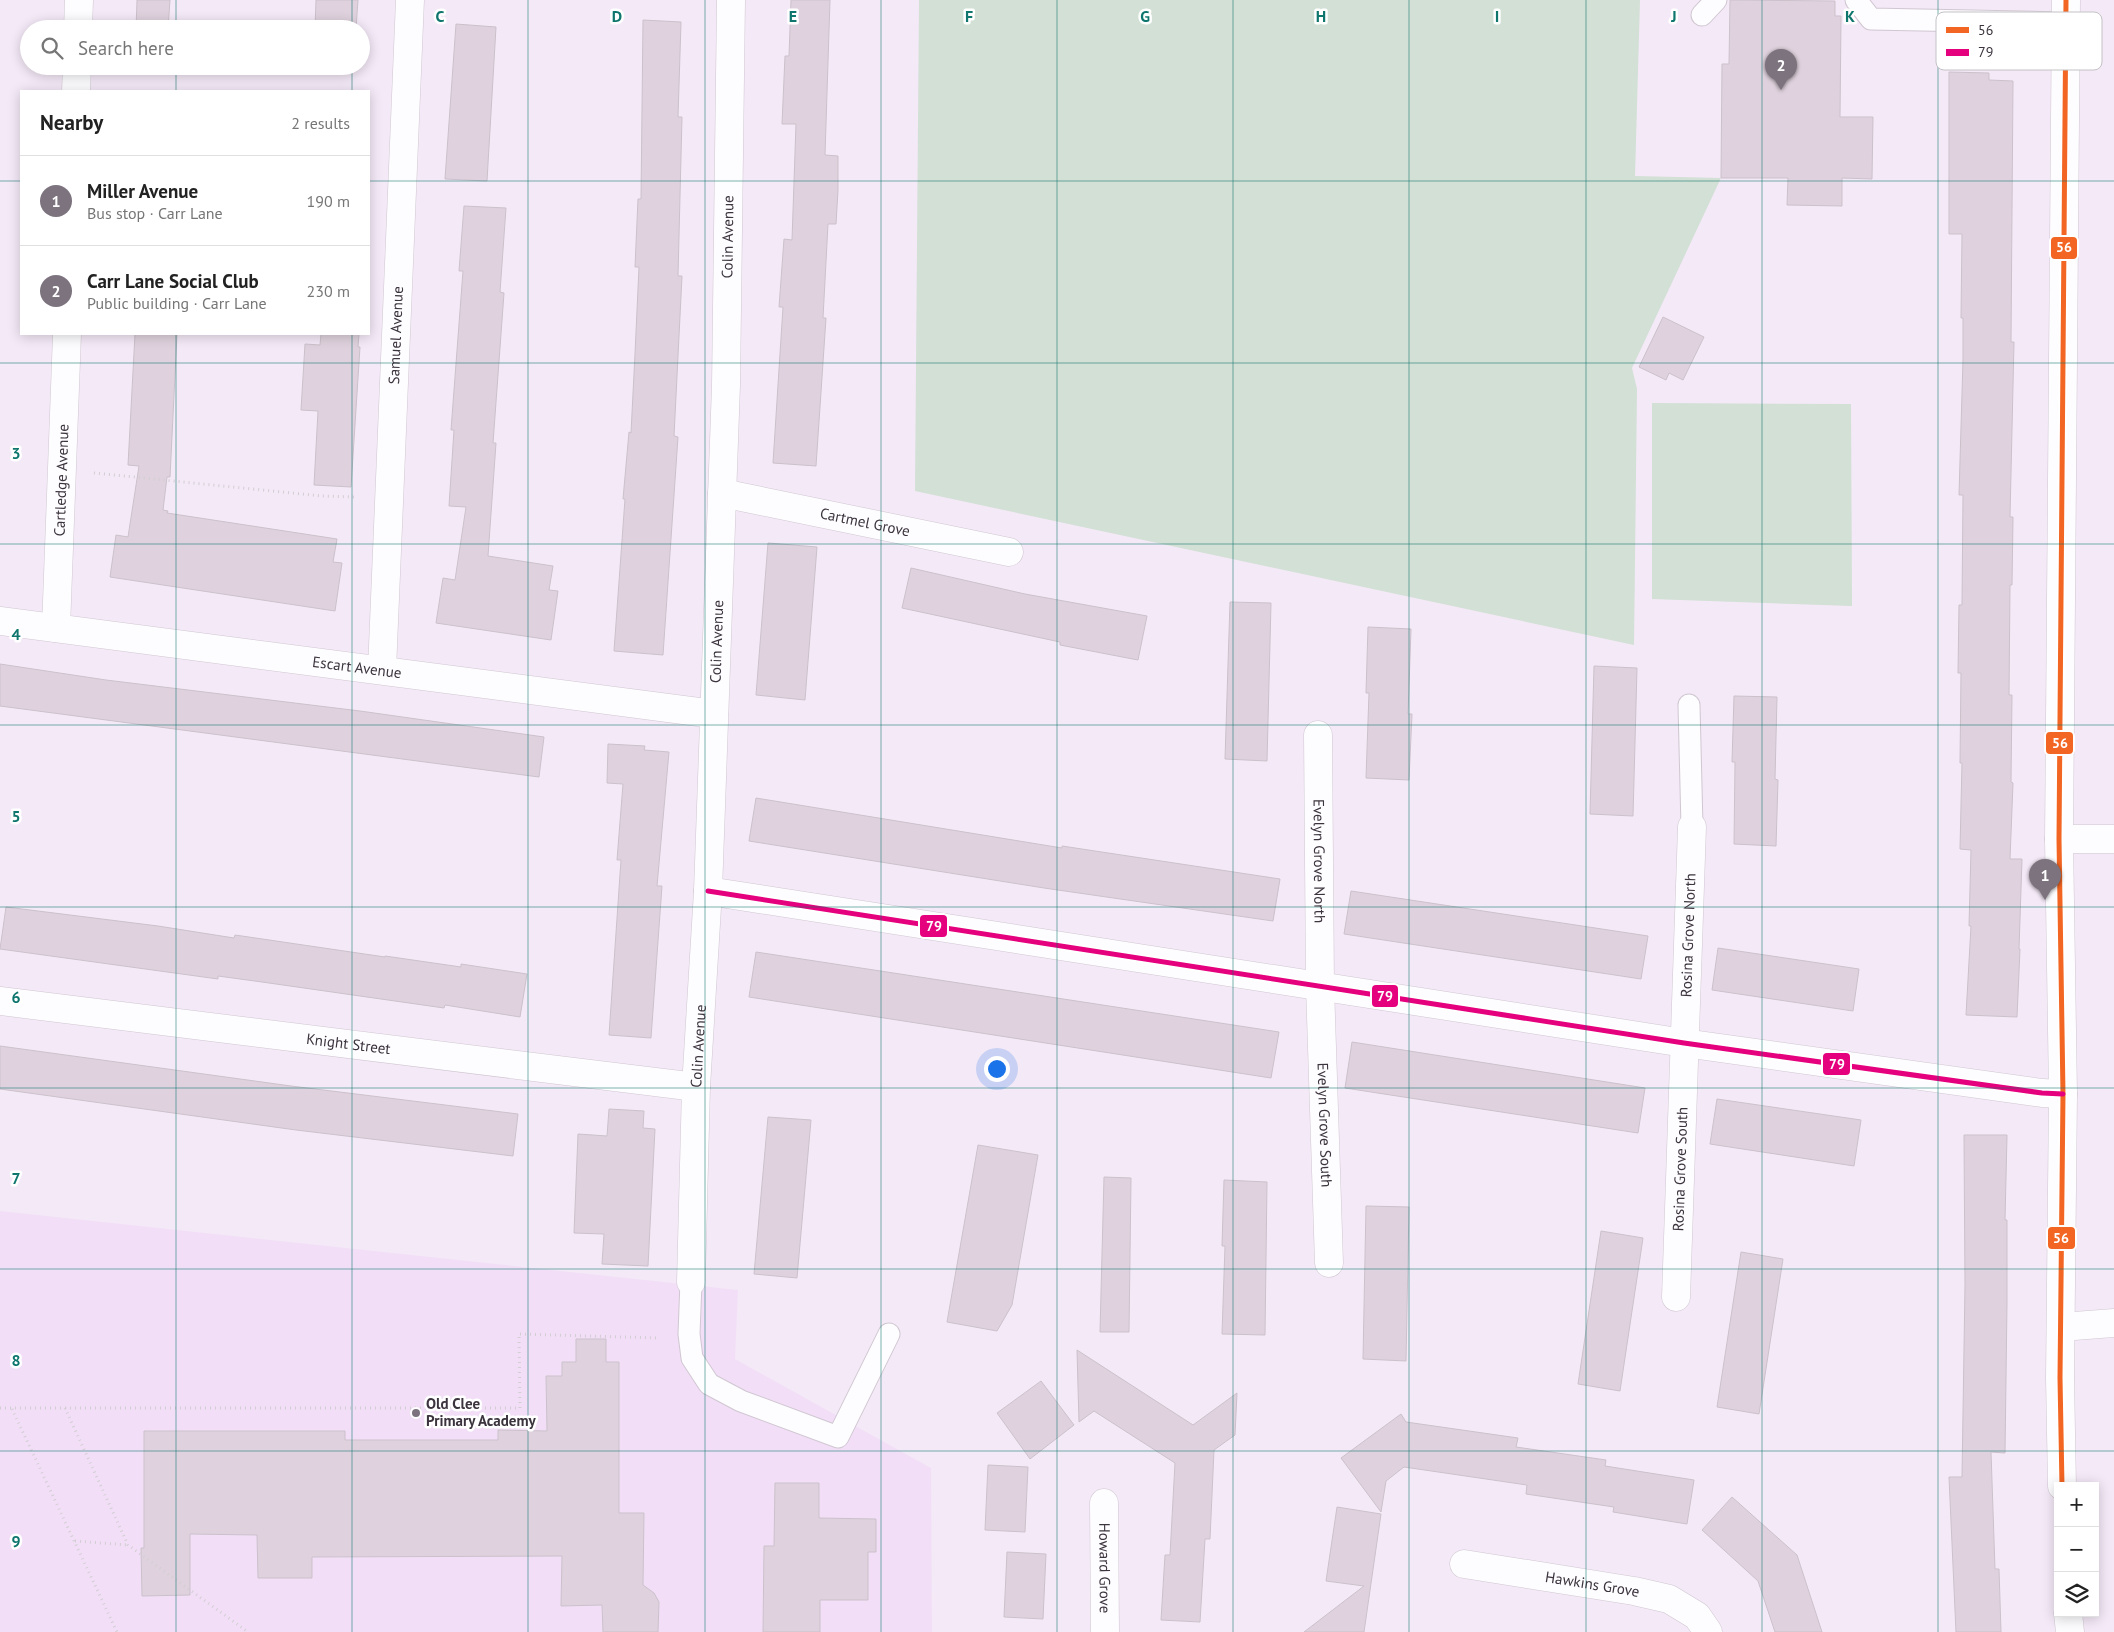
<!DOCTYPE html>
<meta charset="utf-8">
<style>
body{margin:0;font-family:"PT Sans",sans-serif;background:#f2f2f2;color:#222}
.controls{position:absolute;right:15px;bottom:15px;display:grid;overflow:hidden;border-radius:0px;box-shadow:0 2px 12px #0003}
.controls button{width:45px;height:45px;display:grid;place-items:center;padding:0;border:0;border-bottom:1px solid #e0e0e0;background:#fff;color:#222;font:25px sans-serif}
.you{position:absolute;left:996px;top:1068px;width:18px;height:18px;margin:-12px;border:4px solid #fff;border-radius:50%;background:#1a73e8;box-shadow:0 0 0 8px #1a73e833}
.badge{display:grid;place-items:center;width:32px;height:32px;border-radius:50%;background:#7c737e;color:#fff;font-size:16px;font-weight:700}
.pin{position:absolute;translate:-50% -41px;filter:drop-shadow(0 1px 2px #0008)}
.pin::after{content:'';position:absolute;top:26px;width:18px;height:15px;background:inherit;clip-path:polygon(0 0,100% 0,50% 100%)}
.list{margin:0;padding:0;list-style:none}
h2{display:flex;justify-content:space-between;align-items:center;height:65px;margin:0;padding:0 20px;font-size:21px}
h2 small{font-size:16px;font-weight:400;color:#767676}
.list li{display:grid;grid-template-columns:32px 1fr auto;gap:15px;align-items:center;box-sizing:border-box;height:90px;padding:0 20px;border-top:1px solid #e0e0e0}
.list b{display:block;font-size:19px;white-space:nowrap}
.list p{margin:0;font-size:16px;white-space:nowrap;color:#767676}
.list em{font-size:16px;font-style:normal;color:#767676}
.icon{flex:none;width:28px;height:28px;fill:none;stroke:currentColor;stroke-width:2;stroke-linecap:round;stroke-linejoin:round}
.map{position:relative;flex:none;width:2114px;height:1632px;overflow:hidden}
.search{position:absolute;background:#fff;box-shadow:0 2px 12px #0003;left:20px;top:20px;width:350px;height:55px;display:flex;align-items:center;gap:12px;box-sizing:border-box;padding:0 18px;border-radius:28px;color:#767676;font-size:19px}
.panel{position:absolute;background:#fff;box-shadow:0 2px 12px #0003;left:20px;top:90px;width:350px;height:245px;border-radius:0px}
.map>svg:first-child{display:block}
.built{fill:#f2dff7}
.green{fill:#d2e0d5}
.building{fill:#dfd2de;stroke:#cbc1cb}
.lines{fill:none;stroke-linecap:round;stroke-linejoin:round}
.lane-casing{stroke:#d0c7d2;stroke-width:23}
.street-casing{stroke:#d0c7d2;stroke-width:29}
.secondary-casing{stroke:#d0c7d2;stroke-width:29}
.path{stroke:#d2ced3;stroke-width:3;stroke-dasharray:1 4;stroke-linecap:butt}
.lane{stroke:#fdfcfe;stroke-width:21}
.street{stroke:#fdfcfe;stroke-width:28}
.secondary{stroke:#fdfcfe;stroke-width:28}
.bus-1-casing{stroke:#fff;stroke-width:9}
.bus-2-casing{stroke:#fff;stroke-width:9}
.bus-1{stroke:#f26522;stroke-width:5}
.bus-2{stroke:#e5007d;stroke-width:5}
.grid{fill:none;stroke:#0f766e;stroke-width:1;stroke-opacity:0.55}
.poi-dot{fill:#7c737e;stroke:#fff;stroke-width:2}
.labels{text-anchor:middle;stroke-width:5;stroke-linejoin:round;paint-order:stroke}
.street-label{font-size:15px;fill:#3b333d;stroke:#fff}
.poi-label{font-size:15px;font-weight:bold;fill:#3b333d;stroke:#fff;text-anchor:start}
.key{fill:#fff;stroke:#c4c2c5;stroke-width:1}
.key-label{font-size:14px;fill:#3b333d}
.grid-label{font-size:16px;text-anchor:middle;font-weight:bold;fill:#0f766e;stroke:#fff;stroke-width:5;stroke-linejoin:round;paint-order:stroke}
.line-badge{stroke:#fff;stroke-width:2}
.badge-label{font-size:14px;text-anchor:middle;font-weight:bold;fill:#fff}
</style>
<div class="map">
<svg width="2114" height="1632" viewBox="0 0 2114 1632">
<rect width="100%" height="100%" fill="#f4e9f7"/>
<!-- built -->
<path class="built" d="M0,1211L738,1290L735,1359L931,1468L932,1632H0Z"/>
<!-- green -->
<path class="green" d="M919,0H1640L1635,176L1721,178L1632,368L1637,389L1634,645L915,491Z
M1652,403L1851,404L1852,606L1652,599Z"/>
<!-- building -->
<path class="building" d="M137,0H170L168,29H136Z
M316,0H358L356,29H315Z
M791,0H830L825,155L838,156V190L836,224H828L823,318H826L816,466L773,463L783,307H779L784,239L792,240L796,124H782L785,56H789Z
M1730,0L1835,1V16H1841L1840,117H1873L1872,179L1842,178V206L1787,205L1788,178H1721L1722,64H1729Z
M643,20L681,22L678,117H682L678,276H682L674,436L678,437L663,655L614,651L625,499H623L629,432L631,433L635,354L639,267H635L638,199H641Z
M456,24L496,27L487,181L445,179Z
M1949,72L1989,73V80L2013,81L2011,342H2014L2010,517H2013L2012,585H2010L2009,695H2012L2011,782L2013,783L2010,859H2022L2019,949H2020L2017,1017L1966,1015L1971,926H1969L1971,850L1960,849L1962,763H1960L1961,673H1958L1959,605H1962L1963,495H1959L1963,360V318H1961L1962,234H1949Z
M464,206L506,208L500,292L504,293L493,443H496L488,556L553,566L549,590L558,591L551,640L436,623L443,578L455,580L466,507L449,506L454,430H451L463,271H459Z
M1663,317L1704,337L1683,380L1669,373L1666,380L1639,367Z
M135,334H177L170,477H167L163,510L168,511L167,513L337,539L333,562L342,563L335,611L110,577L116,535L128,537L139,466L128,465Z
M321,334H359L358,347H360L351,487L314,485L318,411L301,410L305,344L320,345Z
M768,543L817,547L805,700L756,695Z
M911,568L1025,594L1147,616L1138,660L1060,645V642L902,608Z
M1230,602L1271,603L1267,761L1225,759Z
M1368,627L1411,629L1408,714H1412L1409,780L1366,778L1369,693H1366Z
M0,664L106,680L360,711L544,737L539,777L0,706Z
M1594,666L1637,668L1633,816L1590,814Z
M1734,696L1777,697L1775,779L1778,780L1776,846L1734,844L1735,762H1732Z
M608,744L645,746L644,750L669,752L657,886H662L651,1038L609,1035L621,860H617L623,784L607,783Z
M756,798L1062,848V846L1280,879L1273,921L1044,888L749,841Z
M1351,891L1648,936L1641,979L1344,934Z
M6,907L158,926L234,938L235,935L385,957V956L461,967V964L527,974L520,1017L445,1005L444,1008L262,982L218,976V979L0,949Z
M1718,948L1859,969L1853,1011L1712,990Z
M756,952L1279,1032L1271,1078L749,997Z
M1352,1042L1645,1088L1638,1133L1345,1088Z
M0,1046L291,1086L518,1114L513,1156L296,1130L0,1089Z
M1717,1099L1861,1120L1854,1166L1710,1144Z
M609,1109L644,1111L643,1128L655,1129L648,1266L602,1264L604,1234L574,1233L578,1134L607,1136Z
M768,1117L811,1120L797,1278L754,1274Z
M1964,1135H2007L2005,1220H2007V1302L2005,1453L1991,1452L1995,1569H1999L2001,1632H1956L1949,1477H1962L1965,1285Z
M978,1145L1038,1155L1012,1305L997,1331L947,1322Z
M1104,1177L1131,1178L1129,1332H1100Z
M1224,1180L1267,1182L1265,1335L1222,1334L1225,1246H1222Z
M1366,1206L1409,1207L1406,1361L1363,1359Z
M1601,1231L1643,1238L1620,1391L1578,1384Z
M1741,1252L1783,1259L1759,1414L1717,1407Z
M576,1339H606V1362H619V1513H644L643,1585L654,1593L659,1602L658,1632H603L602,1605L561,1606L562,1556L312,1557V1578H258L257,1535L190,1534V1595L142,1596L141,1548H144V1431H345V1440H498V1430L547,1431L546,1376H562V1362H576Z
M1077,1350L1193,1425L1237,1393L1235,1435L1214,1450L1210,1539H1205L1200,1622L1161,1620L1165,1555H1170L1175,1463L1094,1411L1079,1422Z
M1041,1381L1074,1425L1030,1459L997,1413Z
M1401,1414L1406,1422L1518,1438L1516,1447L1606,1460L1605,1466L1694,1480L1687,1524L1613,1512L1614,1507L1526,1494L1527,1485L1404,1467L1386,1481L1381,1512L1341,1458Z
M988,1465L1028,1467L1025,1532L985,1530Z
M775,1483H819V1518L876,1519V1552H868V1600H820V1632H763L764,1546H774Z
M1732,1497L1797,1555L1822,1632H1775L1758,1581L1702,1530Z
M1337,1507L1381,1514L1364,1632H1304L1364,1586L1326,1581Z
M1007,1552L1046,1554L1043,1619L1004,1617Z"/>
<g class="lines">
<defs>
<path id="lane" d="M1856,0L1871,19L2065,23
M1702,15L1716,0
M1689,705L1692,827
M691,1282L689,1334L692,1358L709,1384L741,1401L838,1437L889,1334"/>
<g id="street">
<path d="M78,29L79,0"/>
<path d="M76,91L77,66"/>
<path id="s1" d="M722,493L1009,552"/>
<path id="s2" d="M0,621L714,714"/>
<path id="s3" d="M56,628L67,334"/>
<path id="s4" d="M382,670L410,0"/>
<path id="s5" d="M1318,735L1320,986L1329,1263"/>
<path d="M2059,839H2114"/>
<path d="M708,891L1684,1043L2042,1093L2063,1094"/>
<path id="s6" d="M0,1001L696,1087"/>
<path id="s7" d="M691,1282L696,1087L708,891L726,385L731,0"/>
<path id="s8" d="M1676,1297L1692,827"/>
<path d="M2061,1327L2114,1323"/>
<path id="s9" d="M1104,1503L1105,1632"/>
<path id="s10" d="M1464,1564L1634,1591L1669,1599L1697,1616L1708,1632"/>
</g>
<path id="secondary" d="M2062,1486L2060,1378L2063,1094L2059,839L2066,0
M2068,1613L2070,1632"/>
</defs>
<!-- lane casing -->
<use href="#lane" class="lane-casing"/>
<!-- street casing -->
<use href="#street" class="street-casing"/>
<!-- secondary casing -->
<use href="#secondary" class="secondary-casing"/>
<!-- path -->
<path class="path" d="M94,473L322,496L356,497
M0,1408H520L519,1334L659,1338
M65,1408L128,1545L248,1632
M12,1409L117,1632
M75,1541L128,1545"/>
<!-- lane -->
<use href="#lane" class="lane"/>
<!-- street -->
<use href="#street" class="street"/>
<!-- secondary -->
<use href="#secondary" class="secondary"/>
<defs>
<path id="bus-1" d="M2062,1486L2060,1378L2063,1094L2059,839L2066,0"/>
<path id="bus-2" d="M708,891L1684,1043L2042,1093L2063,1094"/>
</defs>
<!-- bus-1 casing -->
<use href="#bus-1" class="bus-1-casing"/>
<!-- bus-2 casing -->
<use href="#bus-2" class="bus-2-casing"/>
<!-- bus-1 -->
<use href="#bus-1" class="bus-1"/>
<!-- bus-2 -->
<use href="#bus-2" class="bus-2"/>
</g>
<!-- grid -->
<path class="grid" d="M176,0V29M352,0V29M528,0V1632M705,0V1632M881,0V1632M1057,0V1632M1233,0V1632M1409,0V1632M1586,0V1632M1762,0V1632M1938,0V1632M176,66V91M352,66V91M0,181H21M369,181H2114M176,334V1632M352,334V1632M0,363H2114M0,544H2114M0,725H2114M0,907H2114M0,1088H2114M0,1269H2114M0,1451H2114"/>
<!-- markers -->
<circle class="poi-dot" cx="416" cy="1413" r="5"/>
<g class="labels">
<!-- street labels -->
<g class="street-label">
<text dy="5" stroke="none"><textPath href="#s7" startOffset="1046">Colin Avenue</textPath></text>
<text dy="5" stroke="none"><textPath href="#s4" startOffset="335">Samuel Avenue</textPath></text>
<text dy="5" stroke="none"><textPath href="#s3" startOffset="148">Cartledge Avenue</textPath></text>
<text dy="5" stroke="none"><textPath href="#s1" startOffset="146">Cartmel Grove</textPath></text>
<text dy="5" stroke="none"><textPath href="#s7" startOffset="641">Colin Avenue</textPath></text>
<text dy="5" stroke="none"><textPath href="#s2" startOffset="360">Escart Avenue</textPath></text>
<text dy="5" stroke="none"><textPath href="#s5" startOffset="126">Evelyn Grove North</textPath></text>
<text dy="5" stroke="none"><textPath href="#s8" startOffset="362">Rosina Grove North</textPath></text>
<text dy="5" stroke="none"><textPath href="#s6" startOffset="351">Knight Street</textPath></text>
<text dy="5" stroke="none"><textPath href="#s7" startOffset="236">Colin Avenue</textPath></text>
<text dy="5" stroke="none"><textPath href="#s5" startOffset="390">Evelyn Grove South</textPath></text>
<text dy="5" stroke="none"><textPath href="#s8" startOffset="128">Rosina Grove South</textPath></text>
<text dy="5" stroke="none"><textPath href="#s9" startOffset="65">Howard Grove</textPath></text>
<text dy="5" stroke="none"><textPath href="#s10" startOffset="130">Hawkins Grove</textPath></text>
</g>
<!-- poi labels -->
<g class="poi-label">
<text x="426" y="1409">Old Clee<tspan x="426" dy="17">Primary Academy</tspan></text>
</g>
</g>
<!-- legend -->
<rect x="1936" y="12" width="166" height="58" rx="8" class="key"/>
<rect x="1946" y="27" width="23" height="6" fill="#f26522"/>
<rect x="1946" y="49" width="23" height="7" fill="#e5007d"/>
<g class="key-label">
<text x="1978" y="35">56</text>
<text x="1978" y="57">79</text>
</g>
<g class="grid-label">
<text x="440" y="22">C</text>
<text x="617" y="22">D</text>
<text x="793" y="22">E</text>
<text x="969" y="22">F</text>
<text x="1145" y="22">G</text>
<text x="1321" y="22">H</text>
<text x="1497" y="22">I</text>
<text x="1674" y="22">J</text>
<text x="1850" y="22">K</text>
<text x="16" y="459">3</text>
<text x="16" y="640">4</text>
<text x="16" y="822">5</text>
<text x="16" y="1003">6</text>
<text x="16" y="1184">7</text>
<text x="16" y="1366">8</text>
<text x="16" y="1547">9</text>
</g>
<g class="line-badge">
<rect x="2050" y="236" width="28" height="24" rx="5" fill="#f26522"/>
<rect x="2045" y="731" width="29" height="24" rx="5" fill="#f26522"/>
<rect x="919" y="914" width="29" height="24" rx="5" fill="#e5007d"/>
<rect x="1371" y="984" width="28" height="24" rx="5" fill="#e5007d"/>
<rect x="1822" y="1052" width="29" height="24" rx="5" fill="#e5007d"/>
<rect x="2047" y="1226" width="29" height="24" rx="5" fill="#f26522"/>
</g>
<g class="badge-label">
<text x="2064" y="252">56</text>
<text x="2060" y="748">56</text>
<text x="934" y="931">79</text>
<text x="1385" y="1001">79</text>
<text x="1837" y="1069">79</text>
<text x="2061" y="1243">56</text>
</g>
</svg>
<div class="controls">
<button>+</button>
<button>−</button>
<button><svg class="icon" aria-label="layers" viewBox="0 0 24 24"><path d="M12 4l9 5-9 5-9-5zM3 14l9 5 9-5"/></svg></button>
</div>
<div class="you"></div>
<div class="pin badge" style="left:2045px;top:900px">1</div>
<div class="pin badge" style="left:1781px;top:90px">2</div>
<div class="search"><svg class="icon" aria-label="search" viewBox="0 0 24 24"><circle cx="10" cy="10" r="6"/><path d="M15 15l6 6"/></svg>Search here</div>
<section class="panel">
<h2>Nearby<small>2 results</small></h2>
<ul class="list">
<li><span class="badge">1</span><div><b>Miller Avenue</b><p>Bus stop · Carr Lane</p></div><em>190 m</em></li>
<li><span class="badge">2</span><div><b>Carr Lane Social Club</b><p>Public building · Carr Lane</p></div><em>230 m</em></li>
</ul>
</section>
</div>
